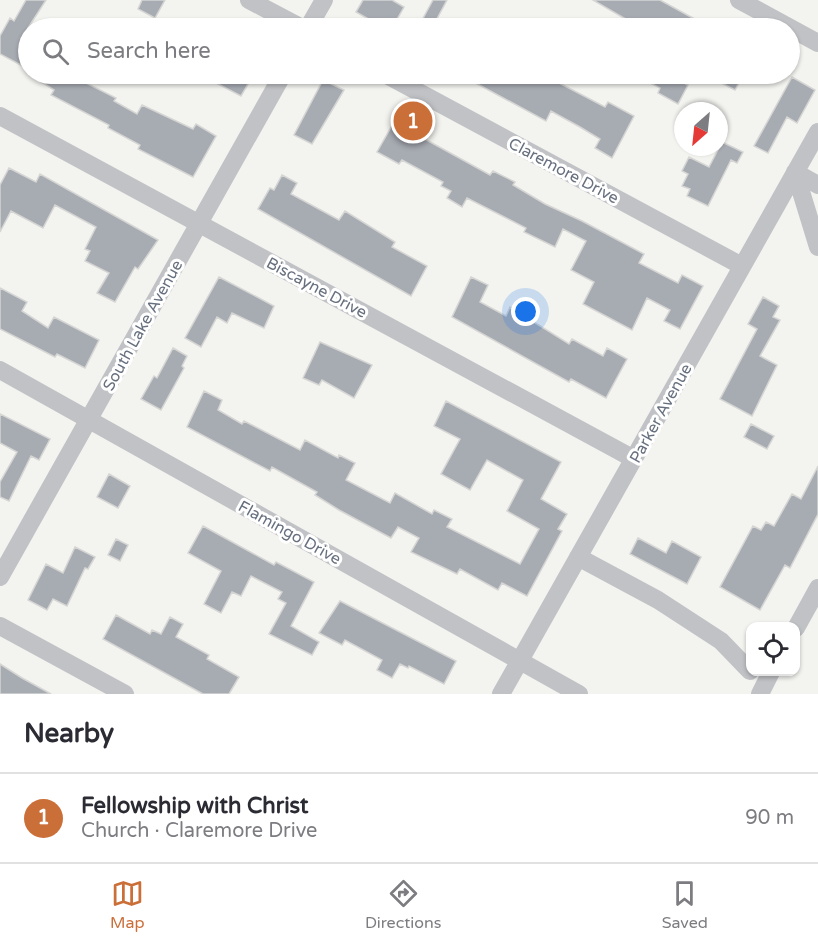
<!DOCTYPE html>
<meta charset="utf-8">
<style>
body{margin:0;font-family:"Varela Round",sans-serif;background:#f7f7f7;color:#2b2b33}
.controls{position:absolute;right:18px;bottom:18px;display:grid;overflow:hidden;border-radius:12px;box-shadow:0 2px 4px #0004}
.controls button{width:54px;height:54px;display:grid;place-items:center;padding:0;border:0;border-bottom:2px solid #e1e1e2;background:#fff;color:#2b2b33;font:30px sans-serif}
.compass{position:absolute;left:674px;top:102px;width:54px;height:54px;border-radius:50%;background:#fff;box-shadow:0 2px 4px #0004;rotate:207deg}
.you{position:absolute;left:526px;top:312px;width:21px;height:21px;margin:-15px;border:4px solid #fff;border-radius:50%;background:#1a73e8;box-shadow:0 0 0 9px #1a73e833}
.badge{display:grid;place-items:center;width:39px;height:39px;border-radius:50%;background:#cb6f39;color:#fff;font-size:20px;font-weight:700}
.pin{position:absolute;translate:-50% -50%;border:3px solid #fff;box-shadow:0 2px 6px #0006}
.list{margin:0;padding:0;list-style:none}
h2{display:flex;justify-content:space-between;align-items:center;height:78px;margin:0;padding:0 24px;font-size:26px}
h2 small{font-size:20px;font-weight:400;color:#7c7c81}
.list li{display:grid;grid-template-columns:39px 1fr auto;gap:18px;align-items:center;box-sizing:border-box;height:90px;padding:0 24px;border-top:2px solid #e1e1e2}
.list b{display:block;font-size:22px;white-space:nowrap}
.list p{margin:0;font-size:20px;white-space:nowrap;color:#7c7c81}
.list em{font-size:20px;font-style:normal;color:#7c7c81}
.icon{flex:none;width:33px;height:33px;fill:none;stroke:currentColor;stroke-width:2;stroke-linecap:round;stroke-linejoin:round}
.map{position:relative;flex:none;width:818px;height:694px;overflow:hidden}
.search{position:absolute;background:#fff;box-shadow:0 2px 4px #0004;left:18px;right:18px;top:18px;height:66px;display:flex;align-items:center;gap:15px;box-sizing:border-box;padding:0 21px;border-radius:33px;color:#7c7c81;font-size:22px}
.sheet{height:168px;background:#fff}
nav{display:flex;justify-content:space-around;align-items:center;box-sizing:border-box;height:84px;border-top:2px solid #e1e1e2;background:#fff;font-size:16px;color:#7c7c81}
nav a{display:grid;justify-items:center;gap:3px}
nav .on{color:#cb6f39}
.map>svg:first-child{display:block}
.building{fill:#a7abb2;stroke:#d5d5d3;stroke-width:1.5}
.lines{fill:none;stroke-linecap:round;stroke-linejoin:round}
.minor{stroke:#c0c2c5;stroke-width:18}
.labels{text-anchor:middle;stroke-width:6;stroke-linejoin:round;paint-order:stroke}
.street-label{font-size:16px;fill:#67707e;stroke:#fff}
</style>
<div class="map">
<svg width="818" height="694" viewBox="0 0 818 694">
<rect width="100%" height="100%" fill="#f3f4f0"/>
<!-- building -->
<path class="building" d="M26,0H46L28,28V69L0,54V36L10,18L14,21Z
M142,0H165L155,18L138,9Z
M363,0H392L404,7L392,28H377L379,25L356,12Z
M433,0H447L432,28H428L420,24Z
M593,0H660L711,28H641Z
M29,74H83L80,80L116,98L114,101L137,114L142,105L193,129L196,124L216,136L193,177L138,149L140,145L108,128L109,125L51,95L54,90Z
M221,74H254L241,96L216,83Z
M459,74H542L605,107L608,102L634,116L612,158L595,148L600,139L580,127L551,111L546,121Z
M633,74H667L688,85L678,104L658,93L660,88Z
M704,74H744L735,90Z
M792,77L815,90L797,123L787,117L768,153L754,146Z
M323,80L344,90L312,144L294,135Z
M394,122L490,175L493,171L515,182L513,185L545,204L582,221L644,254L639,263L678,283L682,275L703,286L680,329L664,321L670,310L647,298L632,330L583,304L594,282L571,270L586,241L563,229L555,247L524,232L526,228L467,198L462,207L447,198L451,191L441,186L443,182L402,160L399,164L377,152Z
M722,142L743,152L737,163L731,160L708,206L687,196L690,189L682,186L688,174L682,171L689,157L709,167Z
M9,168L36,182L40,174L158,240L138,269L135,267L115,302L97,293L109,273L85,261L90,251L85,249L96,227L55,205L43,228L11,211L0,232V185Z
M282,175L297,183L291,194L339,220L345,211L395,242L392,247L427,266L411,296L258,209L270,188L274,190Z
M219,277L274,306L264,328L232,313L227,323L217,317L201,347L185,338Z
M471,277L488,285L480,302L506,316L510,307L569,344L572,339L603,356L607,348L627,359L606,398L571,379L569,382L452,317Z
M0,288L27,302L22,311L48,328L54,317L99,340L85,368L57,354L55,357L0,329Z
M763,297L779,306L773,317L780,320L760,356L777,365L752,416L720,399L757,329L748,324Z
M320,342L372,365L354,398L322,380L319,385L303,378Z
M173,348L187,356L182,366L184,368L161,410L141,399L154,376L157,378Z
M204,391L222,400L218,410L242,424L244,421L300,450L305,440L338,458L339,455L355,463L346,480L390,503L395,493L432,514L434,510L452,519L447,527L520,564L539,529L507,511L523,480L487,460L470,490L441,474L460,439L434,426L446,401L561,462L541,499L567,514L558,529L562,531L527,596L502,583L498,590L460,569L457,574L411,552L419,538L398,527L391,538L339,510L315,495L317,492L272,467L270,471L187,427Z
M0,414L50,439L39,460L31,456L9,501L0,497V482L17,452L0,443Z
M751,424L774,436L767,449L744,437Z
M818,466V514L790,568L785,565L760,610L720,587L753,526L761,530L766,522L774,526L792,494L801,499Z
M109,474L130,486L118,508L97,497Z
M203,526L274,565L276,562L314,582L291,626L319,642L312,655L269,634L286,603L278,599L282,592L251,576L241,596L232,592L221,613L204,604L221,571L188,553Z
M638,538L666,553L672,541L701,557L687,584L630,554Z
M116,539L128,545L120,561L108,555Z
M75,547L95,557L88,569L85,568L67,606L53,599L47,610L28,600L46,564L63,573Z
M340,601L456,661L444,684L409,666L408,668L400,664L392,678L377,670L382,660L345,640L342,645L319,633Z
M116,615L150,634L152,630L161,634L170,617L183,624L176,637L209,655L207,659L239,677L229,694H203L103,639Z
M0,664L22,678L51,694H0Z"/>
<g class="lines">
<!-- minor -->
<path class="minor" d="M249,0L302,28
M739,0L818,43
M308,28L324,0
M385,74L742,266
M0,116L634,459
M795,172L818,247
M795,172L818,185
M0,370L579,694
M578,557L658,600L721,641L750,671
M0,577L283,74
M0,626L125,694
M796,628L818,588
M501,694L818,132
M760,694L771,672"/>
</g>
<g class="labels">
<!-- street labels -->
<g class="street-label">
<text transform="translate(564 170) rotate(28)" y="6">Claremore Drive</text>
<text transform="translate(317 287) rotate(28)" y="6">Biscayne Drive</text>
<text transform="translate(142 325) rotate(-61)" y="6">South Lake Avenue</text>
<text transform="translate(660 413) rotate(-61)" y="6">Parker Avenue</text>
<text transform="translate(290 532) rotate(29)" y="6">Flamingo Drive</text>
</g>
</g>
</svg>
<div class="controls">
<button><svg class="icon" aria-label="locate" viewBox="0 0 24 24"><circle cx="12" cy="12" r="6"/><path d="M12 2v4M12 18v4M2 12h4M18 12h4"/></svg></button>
</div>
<svg class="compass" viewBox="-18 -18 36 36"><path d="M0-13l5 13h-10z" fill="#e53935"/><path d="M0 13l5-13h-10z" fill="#7c7c81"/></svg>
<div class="you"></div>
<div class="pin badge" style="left:413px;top:121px">1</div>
<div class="search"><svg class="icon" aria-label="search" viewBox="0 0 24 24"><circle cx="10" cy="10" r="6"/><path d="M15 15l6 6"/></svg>Search here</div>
</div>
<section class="sheet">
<h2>Nearby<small></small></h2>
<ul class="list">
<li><span class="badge">1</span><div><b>Fellowship with Christ</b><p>Church · Claremore Drive</p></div><em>90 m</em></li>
</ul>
</section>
<nav>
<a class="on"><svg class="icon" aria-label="map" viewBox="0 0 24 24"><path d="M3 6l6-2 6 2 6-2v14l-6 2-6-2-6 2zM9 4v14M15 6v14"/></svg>Map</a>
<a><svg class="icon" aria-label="directions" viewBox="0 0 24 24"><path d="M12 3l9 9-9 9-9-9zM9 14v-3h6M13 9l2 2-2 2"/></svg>Directions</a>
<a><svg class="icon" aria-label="saved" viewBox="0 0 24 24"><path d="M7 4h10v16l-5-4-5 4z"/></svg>Saved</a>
</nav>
